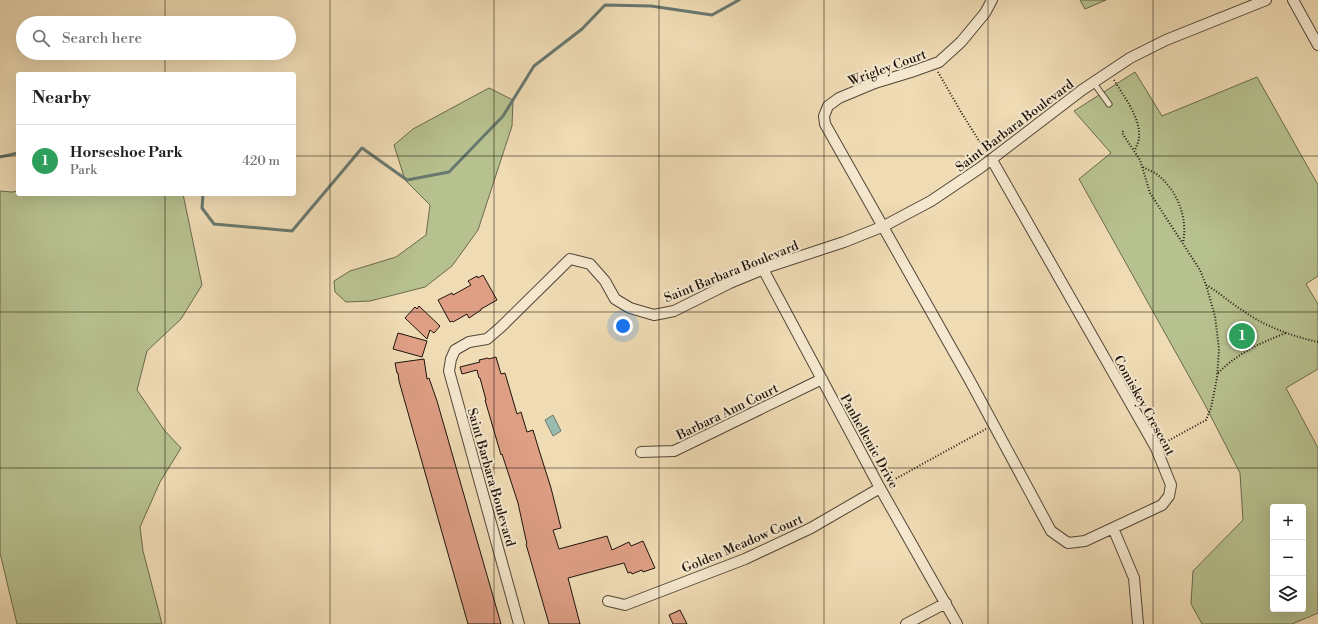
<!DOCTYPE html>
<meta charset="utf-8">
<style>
body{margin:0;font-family:"Libre Bodoni",serif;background:#f6f6f6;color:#202124}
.controls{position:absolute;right:12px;bottom:12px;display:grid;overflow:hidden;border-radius:4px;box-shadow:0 4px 16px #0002}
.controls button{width:36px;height:36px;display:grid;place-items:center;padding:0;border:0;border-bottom:1px solid #e0e0e0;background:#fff;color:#202124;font:20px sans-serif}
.you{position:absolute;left:623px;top:326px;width:14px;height:14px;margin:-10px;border:3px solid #fff;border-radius:50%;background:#1a73e8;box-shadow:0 0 0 6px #1a73e833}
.badge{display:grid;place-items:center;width:26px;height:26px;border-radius:50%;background:#0b8043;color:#fff;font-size:13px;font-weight:700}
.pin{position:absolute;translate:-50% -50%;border:2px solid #fff;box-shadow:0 1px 4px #0006}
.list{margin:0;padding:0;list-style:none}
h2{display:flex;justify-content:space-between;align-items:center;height:52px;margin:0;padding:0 16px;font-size:17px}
h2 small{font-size:13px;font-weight:400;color:#757577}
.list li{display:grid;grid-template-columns:26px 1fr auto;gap:12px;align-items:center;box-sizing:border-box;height:72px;padding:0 16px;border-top:1px solid #e0e0e0}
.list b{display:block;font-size:15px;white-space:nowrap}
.list p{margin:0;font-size:13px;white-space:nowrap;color:#757577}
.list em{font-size:13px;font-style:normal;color:#757577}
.icon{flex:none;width:22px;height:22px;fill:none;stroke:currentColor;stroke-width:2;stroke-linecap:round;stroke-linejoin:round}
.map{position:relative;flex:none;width:1318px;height:624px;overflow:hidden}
.search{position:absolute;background:#fff;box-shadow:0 4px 16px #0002;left:16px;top:16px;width:280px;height:44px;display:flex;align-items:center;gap:10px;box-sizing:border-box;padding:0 14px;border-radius:22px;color:#757577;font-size:15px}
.panel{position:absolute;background:#fff;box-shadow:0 4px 16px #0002;left:16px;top:72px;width:280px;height:124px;border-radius:4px}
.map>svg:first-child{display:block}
.green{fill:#b7c18f;stroke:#6a6a4e;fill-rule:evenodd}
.water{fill:#9abbb0;stroke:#68786f}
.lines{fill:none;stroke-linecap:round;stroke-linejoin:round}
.stream{stroke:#68786f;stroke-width:3}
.building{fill:#de9f85;stroke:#1e130d}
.lane-casing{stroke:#524537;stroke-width:7}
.street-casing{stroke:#524537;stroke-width:12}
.path{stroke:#1e130d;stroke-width:2;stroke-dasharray:1 2;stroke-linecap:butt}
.lane{stroke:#f5e8ce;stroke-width:5}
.street{stroke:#f5e8ce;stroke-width:10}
.grid{fill:none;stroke:#1e130d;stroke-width:1;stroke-opacity:0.55}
.labels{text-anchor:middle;stroke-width:4;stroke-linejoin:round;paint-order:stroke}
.street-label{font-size:13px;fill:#1e130d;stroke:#f5e8ce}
</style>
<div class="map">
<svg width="1318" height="624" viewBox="0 0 1318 624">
<rect width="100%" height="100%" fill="#efdbb4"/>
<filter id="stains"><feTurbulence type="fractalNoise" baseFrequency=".005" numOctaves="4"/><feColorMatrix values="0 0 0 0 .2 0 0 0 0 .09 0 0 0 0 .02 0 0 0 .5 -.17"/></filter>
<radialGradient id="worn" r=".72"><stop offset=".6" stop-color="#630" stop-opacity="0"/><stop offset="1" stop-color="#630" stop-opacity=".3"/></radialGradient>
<!-- green -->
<path class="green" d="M1080,0H1106L1085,9Z
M1135,72L1162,116L1257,77L1318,185V276L1306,284L1318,304V369L1286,388L1318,448V613L1292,624H1202L1191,604L1193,571L1243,520L1240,473L1204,403L1079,179L1111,153L1074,111ZM1273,507H1303V609H1273Z
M489,88L513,100L512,126L478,230L452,266L425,287L370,301L346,302L335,292L334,281L350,271L396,257L426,235L430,205L405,180L394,145L413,129Z
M0,191L12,192L18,191V194H183L202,285L181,319L147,351L137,390L165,431L181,448L160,482L140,527L143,551L162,624H17L0,553Z"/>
<!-- water -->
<path class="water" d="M553,415L561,431L553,436L545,420Z"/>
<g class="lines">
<!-- stream -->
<path class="stream" d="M0,157L18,153
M203,194L202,208L214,224L292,231L362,148L407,180L449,172L503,116L534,66L582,29L605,5L651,6L712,15L739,0"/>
</g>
<!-- building -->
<path class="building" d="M483,275L497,300L481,309V310L469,318L467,314L453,322L452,321L450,322L438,300L452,293L453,295L471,285L468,281L477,276L478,278Z
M419,306L440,326L434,333L430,330L427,339L405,318L415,307L417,309Z
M398,333L427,341L422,357L393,349Z
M496,357L501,374L505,373L517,414L521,412L527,432L533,430L539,450L551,488L561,528L553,530L559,549L607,536L612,550L629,542L631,546L643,541L655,568L643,572L642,570L632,574L631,572L628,573L624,563L568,578L580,624H549L526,544L527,543L526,540L518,503L502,454L501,455L485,400H486L480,378H479L477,370L462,374L460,367L480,362L479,360L488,358L489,359Z
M424,359L427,379L429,378L437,401L501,624H468L399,381L398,373H397L395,363Z
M680,610L687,624H673L669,615Z"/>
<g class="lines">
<defs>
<path id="lane" d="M1093,82L1109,104"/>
<path id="street" d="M1293,0L1318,45
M992,160L1156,448L1171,485L1169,496L1162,505L1085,541L1068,543L1051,531L969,379L825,124L824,116L828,106L839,98L875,83L911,72L939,62L961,42L985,13L992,0
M763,269L880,488L957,624
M641,452L674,451L822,379
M1113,528L1134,578L1138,624
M608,601L625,605L745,559L811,528L880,488
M519,624L449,371L451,359L455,350L469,342L487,339L501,327L570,259L590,264L605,281L615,299L630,308L654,315L674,311L730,283L771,266L844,242L884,226L931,201L980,168L1082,90L1130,58L1166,40L1266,0
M906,624L946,603"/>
</defs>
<!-- lane casing -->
<use href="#lane" class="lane-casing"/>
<!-- street casing -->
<use href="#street" class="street-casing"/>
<!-- path -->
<path class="path" d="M938,72L961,112L986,152
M1114,80C1124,97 1141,118 1139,138C1139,142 1136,146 1135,150
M1123,131L1122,133L1140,160L1150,193L1200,270L1206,285L1215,316L1219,349L1217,378L1211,408L1206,420L1164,443
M1143,167C1148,170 1155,172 1159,176C1178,192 1188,219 1183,243
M1206,285C1219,292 1229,302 1242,310C1264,326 1291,336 1318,342
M1218,373C1238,353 1260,343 1286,333
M888,483L986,429"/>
<!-- lane -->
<use href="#lane" class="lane"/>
<!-- street -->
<use href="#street" class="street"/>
</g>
<!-- grid -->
<path class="grid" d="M165,0V23M330,0V624M494,0V624M659,0V624M824,0V624M988,0V624M1153,0V624M165,53V74M0,156H18M294,156H1318M165,194V624M0,312H1318M0,468H1318"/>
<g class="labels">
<!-- street labels -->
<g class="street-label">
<text transform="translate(887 67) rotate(-20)" y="5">Wrigley Court</text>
<text transform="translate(1014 125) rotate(-37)" y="5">Saint Barbara Boulevard</text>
<text transform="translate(731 271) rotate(-22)" y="5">Saint Barbara Boulevard</text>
<text transform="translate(1145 405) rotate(61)" y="5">Comiskey Crescent</text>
<text transform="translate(727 411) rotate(-26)" y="5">Barbara Ann Court</text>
<text transform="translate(870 441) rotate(61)" y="5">Panhellenic Drive</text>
<text transform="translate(492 477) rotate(74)" y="5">Saint Barbara Boulevard</text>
<text transform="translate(742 543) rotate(-23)" y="5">Golden Meadow Court</text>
</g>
</g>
<rect width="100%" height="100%" filter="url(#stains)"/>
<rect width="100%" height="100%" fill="url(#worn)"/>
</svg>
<div class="controls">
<button>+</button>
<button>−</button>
<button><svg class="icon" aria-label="layers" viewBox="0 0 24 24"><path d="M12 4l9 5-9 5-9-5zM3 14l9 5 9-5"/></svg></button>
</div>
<div class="you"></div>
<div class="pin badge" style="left:1242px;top:336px;background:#2e9e5b">1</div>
<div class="search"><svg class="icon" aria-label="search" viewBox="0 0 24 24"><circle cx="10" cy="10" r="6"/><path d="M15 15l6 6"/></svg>Search here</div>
<section class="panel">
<h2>Nearby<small></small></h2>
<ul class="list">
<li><span class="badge" style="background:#2e9e5b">1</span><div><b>Horseshoe Park</b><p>Park</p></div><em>420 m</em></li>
</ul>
</section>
</div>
